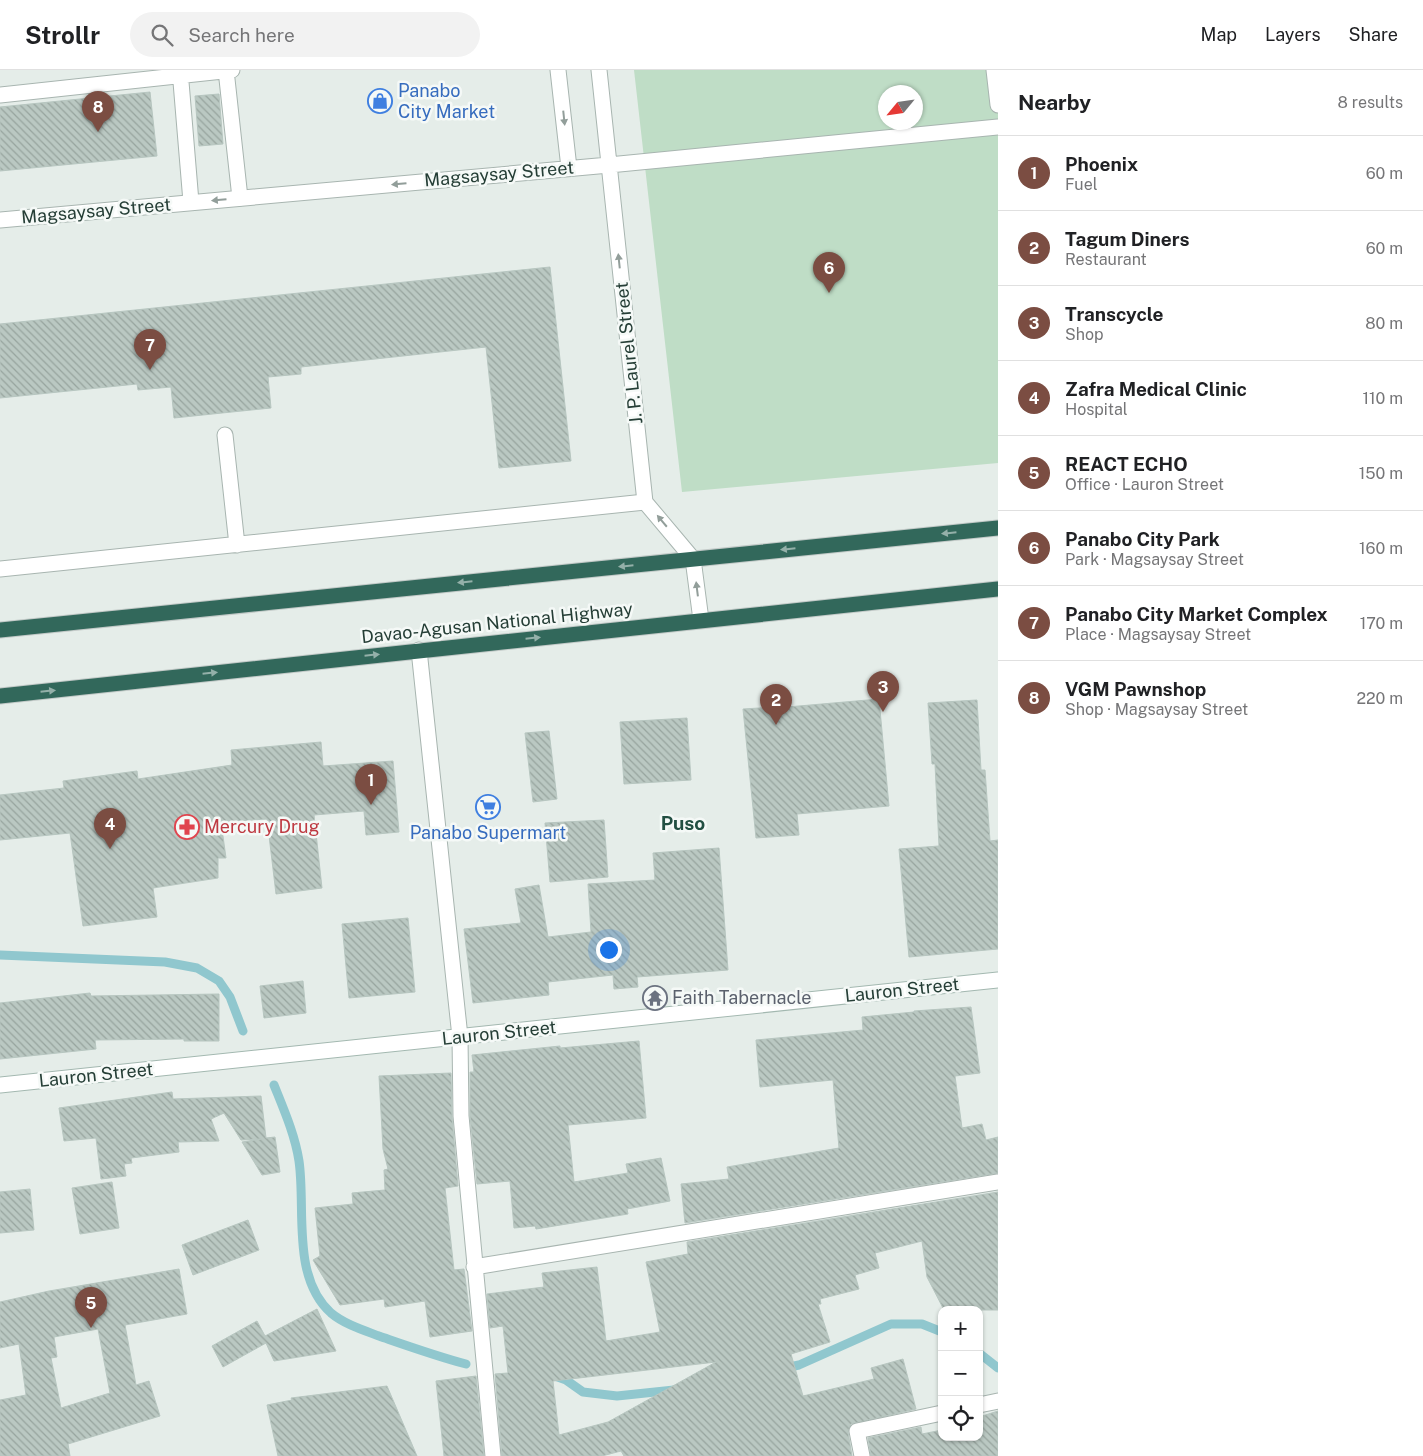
<!DOCTYPE html>
<meta charset="utf-8">
<style>
body{margin:0;font-family:"Public Sans",sans-serif;background:#f2f2f2;color:#202124}
.controls{position:absolute;right:15px;bottom:15px;display:grid;overflow:hidden;border-radius:10px;box-shadow:0 1px 4px #0004}
.controls button{width:45px;height:45px;display:grid;place-items:center;padding:0;border:0;border-bottom:1px solid #e0e0e0;background:#fff;color:#202124;font:25px sans-serif}
.compass{position:absolute;left:878px;top:15px;width:45px;height:45px;border-radius:50%;background:#fff;box-shadow:0 1px 4px #0004;rotate:241deg}
.you{position:absolute;left:608px;top:879px;width:18px;height:18px;margin:-12px;border:4px solid #fff;border-radius:50%;background:#1a73e8;box-shadow:0 0 0 8px #1a73e833}
.badge{display:grid;place-items:center;width:32px;height:32px;border-radius:50%;background:#7b4d42;color:#fff;font-size:16px;font-weight:700}
.pin{position:absolute;translate:-50% -41px;filter:drop-shadow(0 1px 2px #0008)}
.pin::after{content:'';position:absolute;top:26px;width:18px;height:15px;background:inherit;clip-path:polygon(0 0,100% 0,50% 100%)}
.list{margin:0;padding:0;list-style:none}
h2{display:flex;justify-content:space-between;align-items:center;height:65px;margin:0;padding:0 20px;font-size:21px}
h2 small{font-size:16px;font-weight:400;color:#757577}
.list li{display:grid;grid-template-columns:32px 1fr auto;gap:15px;align-items:center;box-sizing:border-box;height:75px;padding:0 20px;border-top:1px solid #e0e0e0}
.list b{display:block;font-size:19px;white-space:nowrap}
.list p{margin:0;font-size:16px;white-space:nowrap;color:#757577}
.list em{font-size:16px;font-style:normal;color:#757577}
.icon{flex:none;width:28px;height:28px;fill:none;stroke:currentColor;stroke-width:2;stroke-linecap:round;stroke-linejoin:round}
.map{position:relative;flex:none;width:998px;height:1386px;overflow:hidden}
header{display:flex;align-items:center;gap:30px;box-sizing:border-box;height:70px;padding:0 25px;background:#fff;border-bottom:1px solid #e0e0e0}
header strong{font-size:24px}
nav{display:flex;gap:28px;margin-inline-start:auto;font-size:18px}
.search{width:350px;height:45px;background:#f2f2f2;display:flex;align-items:center;gap:12px;box-sizing:border-box;padding:0 18px;border-radius:28px;color:#757577;font-size:19px}
main{display:flex}
aside{flex:1;background:#fff}
.map>svg:first-child{display:block}
.green{fill:#bfddc6;fill-rule:evenodd}
.lines{fill:none;stroke-linecap:round;stroke-linejoin:round}
.stream{stroke:#90c7ce;stroke-width:9}
.building{fill:url(#building-back-hatch);stroke:#b7c6c0;fill-rule:evenodd}
.lane-casing{stroke:#a8b5b0;stroke-width:17}
.street-casing{stroke:#a8b5b0;stroke-width:17}
.secondary-casing{stroke:#a3b8b0;stroke-width:17}
.highway-casing{stroke:#c2c9c7;stroke-width:17}
.lane{stroke:#fff;stroke-width:15}
.street{stroke:#fff;stroke-width:15}
.secondary{stroke:#fff;stroke-width:15}
.highway{stroke:#32685b;stroke-width:15}
.oneway{fill:#929e9a}
.oneway2{fill:#94b0a9}
.labels{text-anchor:middle;stroke-width:5;stroke-linejoin:round;paint-order:stroke}
.shop-label{font-size:18px;fill:#366cbe;stroke:#f5f9f7;text-anchor:start}
.street-label{font-size:18px;fill:#253e36;stroke:#f5f9f7}
.health-label{font-size:18px;fill:#be3a42;stroke:#f5f9f7;text-anchor:start}
.worship-label{font-size:18px;fill:#5b616d;stroke:#f5f9f7;text-anchor:start}
.neighbourhood-label{font-size:19px;font-weight:bold;fill:#224f42;stroke:#f5f9f7}
</style>
<header>
<strong>Strollr</strong>
<div class="search"><svg class="icon" aria-label="search" viewBox="0 0 24 24"><circle cx="10" cy="10" r="6"/><path d="M15 15l6 6"/></svg>Search here</div>
<nav><a>Map</a><a>Layers</a><a>Share</a></nav>
</header>
<main>
<div class="map">
<svg width="998" height="1386" viewBox="0 0 998 1386">
<defs>
<pattern id="building-back-hatch" width="6" height="6" patternUnits="userSpaceOnUse" patternTransform="scale(1.25)"><rect width="6" height="6" fill="#bac8c2"/><path d="M-1 5l2 2M0 0l6 6M5-1l2 2" fill="none" stroke="#97a49e"/></pattern>
</defs>
<rect width="100%" height="100%" fill="#e5ede9"/>
<!-- green -->
<path class="green" d="M634,0H998V393L682,422ZM886,22H916V52H886Z"/>
<g class="lines">
<!-- stream -->
<path class="stream" d="M0,885L165,892L197,898L219,911L230,927L243,961
M274,1015C284,1040 295,1065 299,1091C306,1139 291,1207 331,1243C344,1254 363,1260 379,1266C408,1276 436,1286 466,1294
M979,1283L998,1298
M785,1298L799,1295L891,1254H922L942,1262
M555,1306L566,1310L583,1322L617,1326L674,1320"/>
</g>
<!-- building -->
<path class="building" d="M150,22L157,86L0,101V37Z
M219,24L223,74L199,76L195,26Z
M550,197L571,391L499,398L486,277L301,297V304L268,307L271,338L222,343L174,348L171,317L138,320L137,314L0,328V254Z
M879,629L889,736L797,744L799,765L756,768L743,639L775,637L776,638Z
M977,630L981,700H985L990,771L998,770V879L909,887L899,779L939,776L935,694H932L928,633Z
M687,648L691,710L624,714L620,652Z
M549,661L557,729L533,732L525,663Z
M321,672L323,696L393,691L399,762L366,765L364,741L314,745L322,818L276,824L267,749L221,752L226,788H218V808L153,818L157,847L83,856L70,763L0,770V725L64,718L63,711L137,701L138,709L232,695L231,680Z
M604,750L608,807L550,812L545,753Z
M719,778L728,900L637,907L638,917L614,919L613,905L548,912L549,925L473,933L464,859L521,853L515,819L539,815L548,867L591,862L588,814L655,810L653,783Z
M408,848L415,922L349,928L342,854Z
M303,911L306,943L264,948L260,916Z
M90,923L91,926L219,924V971H184V969L95,970L96,979L0,989V933Z
M971,937L980,1003L955,1006L962,1058L982,1054L986,1070L998,1067V1103L685,1153L681,1114L729,1109L727,1097L839,1078L833,1010L760,1017L756,970L863,960L862,947L914,942V941Z
M639,971L646,1048L568,1055L574,1112L628,1103L626,1094L661,1088L670,1131L627,1139L628,1144L536,1159L535,1156L514,1158L510,1111L477,1114L470,1046V1002H474L472,985L560,976V978Z
M451,1003L452,1047L458,1116L445,1118L454,1200L464,1199L472,1261L430,1267L425,1231L385,1237L384,1229L340,1235L313,1190L320,1186L315,1138L353,1134L352,1123L385,1120L384,1100L388,1099L383,1079L379,1006Z
M172,1022L173,1029L261,1026L266,1068L275,1067L280,1102L262,1105L242,1072L261,1069L241,1070L224,1043L211,1049L219,1071L178,1072L179,1082L131,1088L132,1093L124,1094L126,1106L101,1109L96,1068L64,1071L59,1038Z
M112,1112L119,1158L80,1164L72,1118Z
M30,1119L34,1160L0,1163V1122Z
M998,1122V1240H944L927,1207L922,1171L875,1183L879,1198L855,1205L859,1219L820,1229L821,1234H818L830,1272L791,1284L803,1326L874,1309L871,1298L903,1289L916,1339L851,1354L848,1362L852,1386H624L621,1381L602,1386H502L495,1304L508,1303L503,1256L490,1258L487,1224L544,1217L542,1203L597,1197L606,1271L660,1262L646,1192L688,1184L687,1172ZM716,1292L608,1352L559,1365L553,1311Z
M248,1150L259,1180L193,1205L182,1175Z
M179,1199L187,1244L125,1255L136,1315L149,1311L160,1346L68,1374L70,1386H0V1330L26,1325L19,1274L0,1278V1232L49,1221ZM98,1259L110,1323L61,1338L51,1288L57,1287L54,1267Z
M317,1239L336,1281L274,1291L266,1273L223,1297L212,1276L257,1251L265,1266Z
M476,1306L484,1386H444L436,1311Z
M387,1316L417,1386H278L267,1335L292,1330L291,1328Z
M998,1341V1386H871L868,1368L921,1357L922,1364L942,1360V1367H979V1347Z"/>
<g class="lines">
<defs>
<path id="lane" d="M180,0L191,132
M226,0L240,128
M0,25L232,0
M225,365L237,475
M0,499L645,432"/>
<path id="street" d="M558,0L569,98
M599,0L645,432L693,489L701,550
M994,0L998,35
M0,150L609,95L998,57
M419,580L460,967L461,1046L493,1386
M474,1197L998,1112
M979,1335L998,1331
M862,1386L857,1361L942,1343"/>
<path id="secondary" d="M0,1015L998,910"/>
<path id="highway" d="M0,560L998,458
M0,626L998,519"/>
</defs>
<!-- lane casing -->
<use href="#lane" class="lane-casing"/>
<!-- street casing -->
<use href="#street" class="street-casing"/>
<!-- secondary casing -->
<use href="#secondary" class="secondary-casing"/>
<!-- highway casing -->
<use href="#highway" class="highway-casing"/>
<!-- lane -->
<use href="#lane" class="lane"/>
<!-- street -->
<use href="#street" class="street"/>
<!-- secondary -->
<use href="#secondary" class="secondary"/>
<!-- highway -->
<use href="#highway" class="highway"/>
</g>
<!-- one-way arrows -->
<defs><path id="oneway-solid" d="M-6-.8H1V-3.2L6.5 0L1 3.2V.8H-6Z" transform="scale(1.25)"/></defs>
<g class="oneway">
<use href="#oneway-solid" transform="translate(564 48) rotate(84)"/>
<use href="#oneway-solid" transform="translate(399 114) rotate(175)"/>
<use href="#oneway-solid" transform="translate(219 130) rotate(175)"/>
<use href="#oneway-solid" transform="translate(619 191) rotate(-96)"/>
<use href="#oneway-solid" transform="translate(662 451) rotate(-130)"/>
<use href="#oneway-solid" transform="translate(697 519) rotate(-97)"/>
</g>
<g class="oneway2">
<use href="#oneway-solid" transform="translate(949 463) rotate(174)"/>
<use href="#oneway-solid" transform="translate(788 479) rotate(174)"/>
<use href="#oneway-solid" transform="translate(626 496) rotate(174)"/>
<use href="#oneway-solid" transform="translate(465 512) rotate(174)"/>
<use href="#oneway-solid" transform="translate(533 568) rotate(-6)"/>
<use href="#oneway-solid" transform="translate(372 585) rotate(-6)"/>
<use href="#oneway-solid" transform="translate(210 603) rotate(-6)"/>
<use href="#oneway-solid" transform="translate(48 621) rotate(-6)"/>
</g>
<!-- icons -->
<defs>
<symbol id="shop-ring" viewBox="-11 -11 22 22"><circle r="9.5" fill="#f5f9f7" stroke="#3f7fe0" stroke-width="1.5"/><path d="M-5-2.5h2.3a2.7 3.5 0 0 1 5.4 0H5L5.5 6h-11ZM-1.5-2.5h3a1.5 2.3 0 0 0-3 0Z" fill="#3f7fe0"/></symbol>
<symbol id="supermarket-ring" viewBox="-11 -11 22 22"><circle r="9.5" fill="#f5f9f7" stroke="#3f7fe0" stroke-width="1.5"/><path d="M-6-5.5h2.5l.6 2H6L4.5 2H-2.5L-4.4-4H-6ZM-1.5 3.2a1.3 1.3 0 1 0 .1 0ZM3 3.2a1.3 1.3 0 1 0 .1 0Z" fill="#3f7fe0"/></symbol>
<symbol id="pharmacy-ring" viewBox="-11 -11 22 22"><circle r="9.5" fill="#f5f9f7" stroke="#e0444e" stroke-width="1.5"/><path d="M-2-6h4v4h4v4h-4v4h-4v-4h-4v-4h4Z" fill="#e0444e"/></symbol>
<symbol id="temple-ring" viewBox="-11 -11 22 22"><circle r="9.5" fill="#f5f9f7" stroke="#6b7280" stroke-width="1.5"/><path d="M0-6L5-2H3V0L6.5 2.5H4V6H1.5V3h-3V6H-4V2.5H-6.5L-3 0V-2H-5Z" fill="#6b7280"/></symbol>
</defs>
<g fill-rule="evenodd">
<use href="#shop-ring" x="366" y="17" width="28" height="28"/>
<use href="#supermarket-ring" x="474" y="723" width="28" height="28"/>
<use href="#pharmacy-ring" x="173" y="743" width="28" height="28"/>
<use href="#temple-ring" x="641" y="914" width="28" height="28"/>
</g>
<g class="labels">
<!-- shop labels -->
<g class="shop-label">
<text x="398" y="27">Panabo<tspan x="398" dy="21">City Market</tspan></text>
<text x="488" y="769" text-anchor="middle">Panabo Supermart</text>
</g>
<!-- street labels -->
<g class="street-label">
<text transform="translate(499 104) rotate(-5)" y="6">Magsaysay Street</text>
<text transform="translate(96 141) rotate(-5)" y="6">Magsaysay Street</text>
<text transform="translate(629 283) rotate(-96)" y="6">J. P. Laurel Street</text>
<text transform="translate(497 553) rotate(-6)" y="6">Davao-Agusan National Highway</text>
<text transform="translate(902 920) rotate(-6)" y="6">Lauron Street</text>
<text transform="translate(499 963) rotate(-6)" y="6">Lauron Street</text>
<text transform="translate(96 1005) rotate(-6)" y="6">Lauron Street</text>
</g>
<!-- health labels -->
<g class="health-label">
<text x="204" y="763">Mercury Drug</text>
</g>
<!-- worship labels -->
<g class="worship-label">
<text x="672" y="934">Faith Tabernacle</text>
</g>
<!-- neighbourhood labels -->
<g class="neighbourhood-label">
<text x="683" y="760">Puso</text>
</g>
</g>
</svg>
<div class="controls">
<button>+</button>
<button>−</button>
<button><svg class="icon" aria-label="locate" viewBox="0 0 24 24"><circle cx="12" cy="12" r="6"/><path d="M12 2v4M12 18v4M2 12h4M18 12h4"/></svg></button>
</div>
<svg class="compass" viewBox="-18 -18 36 36"><path d="M0-13l5 13h-10z" fill="#e53935"/><path d="M0 13l5-13h-10z" fill="#757577"/></svg>
<div class="you"></div>
<div class="pin badge" style="left:371px;top:735px">1</div>
<div class="pin badge" style="left:776px;top:655px">2</div>
<div class="pin badge" style="left:883px;top:642px">3</div>
<div class="pin badge" style="left:110px;top:779px">4</div>
<div class="pin badge" style="left:91px;top:1258px">5</div>
<div class="pin badge" style="left:829px;top:223px">6</div>
<div class="pin badge" style="left:150px;top:300px">7</div>
<div class="pin badge" style="left:98px;top:62px">8</div>
</div>
<aside>
<h2>Nearby<small>8 results</small></h2>
<ul class="list">
<li><span class="badge">1</span><div><b>Phoenix</b><p>Fuel</p></div><em>60 m</em></li>
<li><span class="badge">2</span><div><b>Tagum Diners</b><p>Restaurant</p></div><em>60 m</em></li>
<li><span class="badge">3</span><div><b>Transcycle</b><p>Shop</p></div><em>80 m</em></li>
<li><span class="badge">4</span><div><b>Zafra Medical Clinic</b><p>Hospital</p></div><em>110 m</em></li>
<li><span class="badge">5</span><div><b>REACT ECHO</b><p>Office · Lauron Street</p></div><em>150 m</em></li>
<li><span class="badge">6</span><div><b>Panabo City Park</b><p>Park · Magsaysay Street</p></div><em>160 m</em></li>
<li><span class="badge">7</span><div><b>Panabo City Market Complex</b><p>Place · Magsaysay Street</p></div><em>170 m</em></li>
<li><span class="badge">8</span><div><b>VGM Pawnshop</b><p>Shop · Magsaysay Street</p></div><em>220 m</em></li>
</ul>
</aside>
</main>
